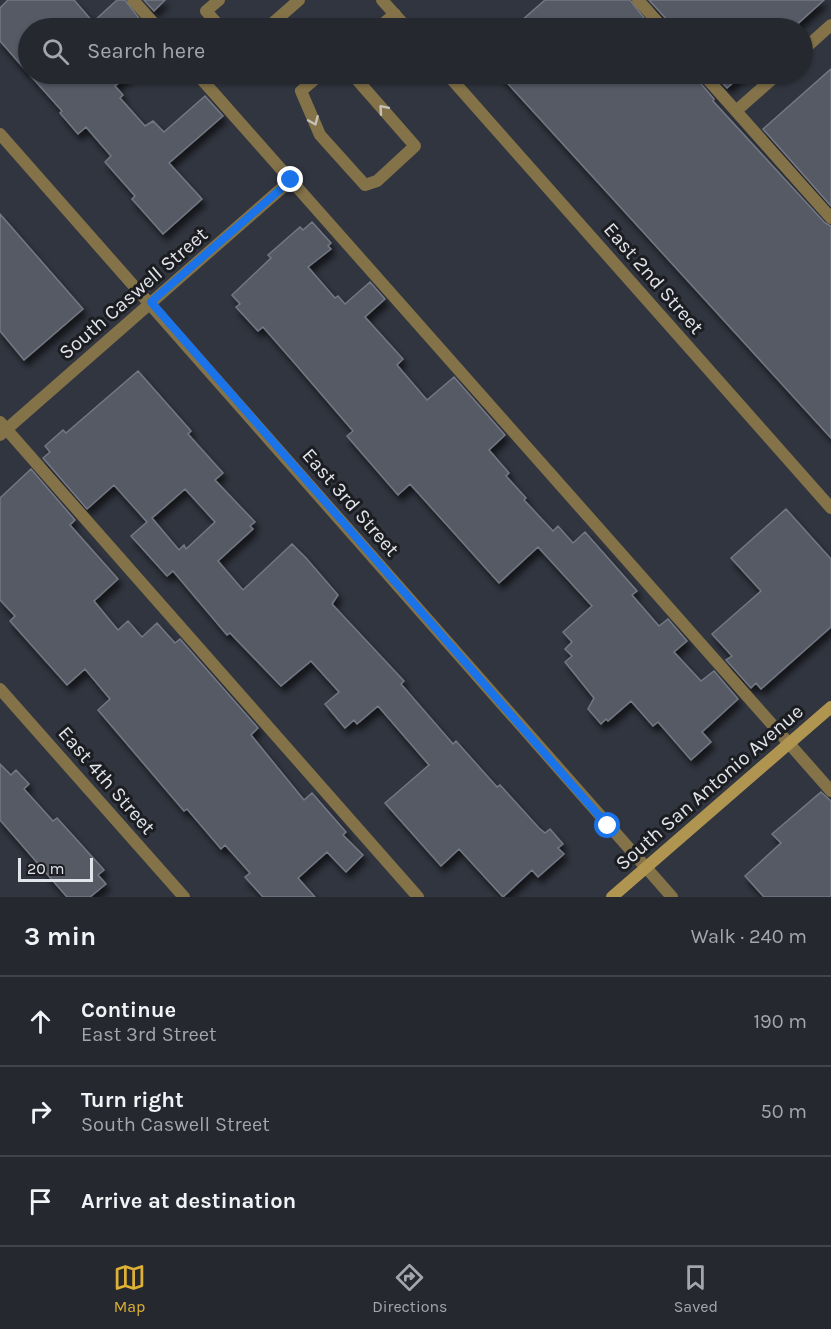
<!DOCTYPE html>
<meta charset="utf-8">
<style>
body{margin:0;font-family:Karla,sans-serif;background:#31343b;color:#f1f3f6}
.scale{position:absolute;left:18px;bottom:15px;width:75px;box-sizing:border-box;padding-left:6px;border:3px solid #e2e4eb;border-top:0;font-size:16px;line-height:21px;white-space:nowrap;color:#e2e4eb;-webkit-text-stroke:4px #1b1d21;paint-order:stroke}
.stop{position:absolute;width:18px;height:18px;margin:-14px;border:4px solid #1a73e8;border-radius:50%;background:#fff}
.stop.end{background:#1a73e8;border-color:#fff;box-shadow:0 2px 6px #0008}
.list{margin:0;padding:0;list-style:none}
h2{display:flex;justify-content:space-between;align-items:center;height:78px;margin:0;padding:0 24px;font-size:26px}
h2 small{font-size:20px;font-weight:400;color:#a3a6aa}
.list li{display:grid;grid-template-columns:39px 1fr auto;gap:18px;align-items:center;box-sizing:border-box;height:90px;padding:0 24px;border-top:2px solid #42444b}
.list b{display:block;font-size:22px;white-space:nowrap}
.list p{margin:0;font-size:20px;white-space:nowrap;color:#a3a6aa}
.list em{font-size:20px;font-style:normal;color:#a3a6aa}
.icon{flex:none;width:33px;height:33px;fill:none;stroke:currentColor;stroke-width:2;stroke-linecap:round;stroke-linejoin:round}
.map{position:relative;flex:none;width:831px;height:897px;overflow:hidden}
.search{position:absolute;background:#25282f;box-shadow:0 2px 4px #0004;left:18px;right:18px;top:18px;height:66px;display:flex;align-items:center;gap:15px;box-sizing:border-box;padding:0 21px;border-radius:33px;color:#a3a6aa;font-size:22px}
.sheet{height:348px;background:#25282f}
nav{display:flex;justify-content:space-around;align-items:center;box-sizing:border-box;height:84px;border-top:2px solid #42444b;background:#25282f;font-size:16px;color:#a3a6aa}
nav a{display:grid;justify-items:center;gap:3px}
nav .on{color:#ddb133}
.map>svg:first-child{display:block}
.building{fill:#565a65;stroke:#737883;stroke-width:1.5;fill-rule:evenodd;filter:url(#shadow)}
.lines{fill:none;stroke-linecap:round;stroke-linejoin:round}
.service{stroke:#847349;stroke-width:12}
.minor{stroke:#847349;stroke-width:12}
.secondary{stroke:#b09550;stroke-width:12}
.oneway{stroke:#c6c2ba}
.route{stroke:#1a73e8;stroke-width:8}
.labels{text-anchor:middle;stroke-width:6;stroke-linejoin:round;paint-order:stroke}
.street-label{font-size:20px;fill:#e2e4eb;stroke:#1b1d21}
</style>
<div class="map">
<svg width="831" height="897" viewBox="0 0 831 897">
<defs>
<filter id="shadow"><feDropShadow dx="3.5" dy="6" stdDeviation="3" flood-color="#0009"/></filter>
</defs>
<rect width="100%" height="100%" fill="#31353f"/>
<!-- building -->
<path class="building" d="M8,0H74L93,22L117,0H125L142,22L134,28H28V73L0,41V8Z
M144,0H165L154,11Z
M545,0H630L652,28H513Z
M649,0H824L793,28H671L669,22Z
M831,69V206L763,129Z
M29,74H130L115,86L123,95L120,98L145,126L153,121L164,132L205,96L223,116L169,163L202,199L163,234L132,199L135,196L105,162L111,156L86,127L78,134L60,113L62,111Z
M499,74H695L697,79L714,99L713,101L825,223L831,226V438Z
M714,74H743L727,88Z
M0,214L83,309L24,360L0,331Z
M312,222L331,243L328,246L331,249L308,267L335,298L338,296L345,304L370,282L385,299L365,317L403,359L397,365L427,400L454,377L505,435L489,450L509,473L506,476L526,498L524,500L553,531L558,526L573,543L585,532L637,591L632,595L659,626L668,619L687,641L674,652L701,681L714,671L738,699L702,732L711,742L691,760L658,722L653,726L631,701L608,721L606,719L601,724L588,709L594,698L565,662L572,656L565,649L572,642L563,632L592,606L538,547L499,583L410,484L398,495L347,436L353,431L291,359L263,327L258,331L236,307L240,304L232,295L271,258L268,255L300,227L303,230Z
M138,371L191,431L188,434L223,473L215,480L255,522L250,526L253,529L218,561L243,590L292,544L306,558L338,595L332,604L404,681L401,684L453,744L456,741L497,787L500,785L539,828L545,833L550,829L563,844L558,848L564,854L538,877L532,870L503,897L459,849L441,866L385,803L429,765L378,706L357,724L354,720L345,728L325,704L339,692L311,661L281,686L230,633L227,635L173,571L167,576L131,536L147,522L114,485L87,509L43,458L50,452L45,446L63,430L66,433ZM185,489L215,522L186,549L184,545L179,550L152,518Z
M31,469L75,520L70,525L118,579L94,601L118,630L128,621L142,637L157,623L175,643L180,639L258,728L251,735L304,800L312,793L346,832L343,835L363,855L346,872L327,852L298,878L315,897H263L245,877L250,873L225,845L221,849L187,809L184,811L98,710L110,699L85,669L67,685L10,621L15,616L0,600V498Z
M786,509L831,559V627L761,689L756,683L751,688L726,660L732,656L712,634L761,591L731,558Z
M0,764L11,775L16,770L29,784L24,789L53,821L57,818L104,870L98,875L106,884L90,897H67L0,820Z
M821,792L831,801V897H764L745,876L781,843L772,834Z"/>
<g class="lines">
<!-- service -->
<path class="service" d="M133,0L158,28
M219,0L206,11L221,28
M638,0L663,28
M267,28L299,0
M378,28L395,14
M802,51L831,25
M197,74L831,791
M321,74L301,91L320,135L365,185L377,181L415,146L352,74
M703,74L831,218
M736,111L778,74
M0,422L418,897"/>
<!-- minor -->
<path class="minor" d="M382,0L407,28
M447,74L831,508
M0,134L672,897
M0,435L291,180
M0,689L184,897"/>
<!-- secondary -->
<path class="secondary" d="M612,897L831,707"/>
</g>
<!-- one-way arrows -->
<defs><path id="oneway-chevron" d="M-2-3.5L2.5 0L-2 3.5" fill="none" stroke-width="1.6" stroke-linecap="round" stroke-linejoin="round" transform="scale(1.5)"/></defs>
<g class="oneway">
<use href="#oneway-chevron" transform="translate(383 109) rotate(-131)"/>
<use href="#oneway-chevron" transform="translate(314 121) rotate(67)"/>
</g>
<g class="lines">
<!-- route -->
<path class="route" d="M291,180L151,302L608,826"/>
</g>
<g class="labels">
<!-- street labels -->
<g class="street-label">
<text transform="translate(654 278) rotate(49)" y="7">East 2nd Street</text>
<text transform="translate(133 293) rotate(-41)" y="7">South Caswell Street</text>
<text transform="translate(351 502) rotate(49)" y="7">East 3rd Street</text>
<text transform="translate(107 780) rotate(49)" y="7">East 4th Street</text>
<text transform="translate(709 787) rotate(-41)" y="7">South San Antonio Avenue</text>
</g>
</g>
</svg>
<div class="scale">20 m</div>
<div class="stop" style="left:608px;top:826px"></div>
<div class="stop end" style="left:291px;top:180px"></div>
<div class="search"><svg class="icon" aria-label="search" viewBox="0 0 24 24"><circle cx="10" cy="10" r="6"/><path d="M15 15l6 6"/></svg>Search here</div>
</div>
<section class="sheet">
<h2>3 min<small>Walk · 240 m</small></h2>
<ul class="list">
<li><svg class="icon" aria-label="ahead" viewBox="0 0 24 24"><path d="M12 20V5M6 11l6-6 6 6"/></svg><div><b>Continue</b><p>East 3rd Street</p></div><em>190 m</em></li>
<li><svg class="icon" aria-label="right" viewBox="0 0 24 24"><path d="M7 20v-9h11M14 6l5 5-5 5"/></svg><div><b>Turn right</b><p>South Caswell Street</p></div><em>50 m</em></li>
<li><svg class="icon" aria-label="arrive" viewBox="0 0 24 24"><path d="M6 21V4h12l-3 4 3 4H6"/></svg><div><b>Arrive at destination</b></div></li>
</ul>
</section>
<nav>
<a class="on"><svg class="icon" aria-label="map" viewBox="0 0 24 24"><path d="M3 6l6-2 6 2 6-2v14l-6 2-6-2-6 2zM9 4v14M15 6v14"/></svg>Map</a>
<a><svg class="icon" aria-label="directions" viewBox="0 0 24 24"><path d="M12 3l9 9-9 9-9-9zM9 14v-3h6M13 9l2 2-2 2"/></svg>Directions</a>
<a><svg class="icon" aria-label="saved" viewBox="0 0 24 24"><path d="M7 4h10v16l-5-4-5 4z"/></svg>Saved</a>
</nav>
